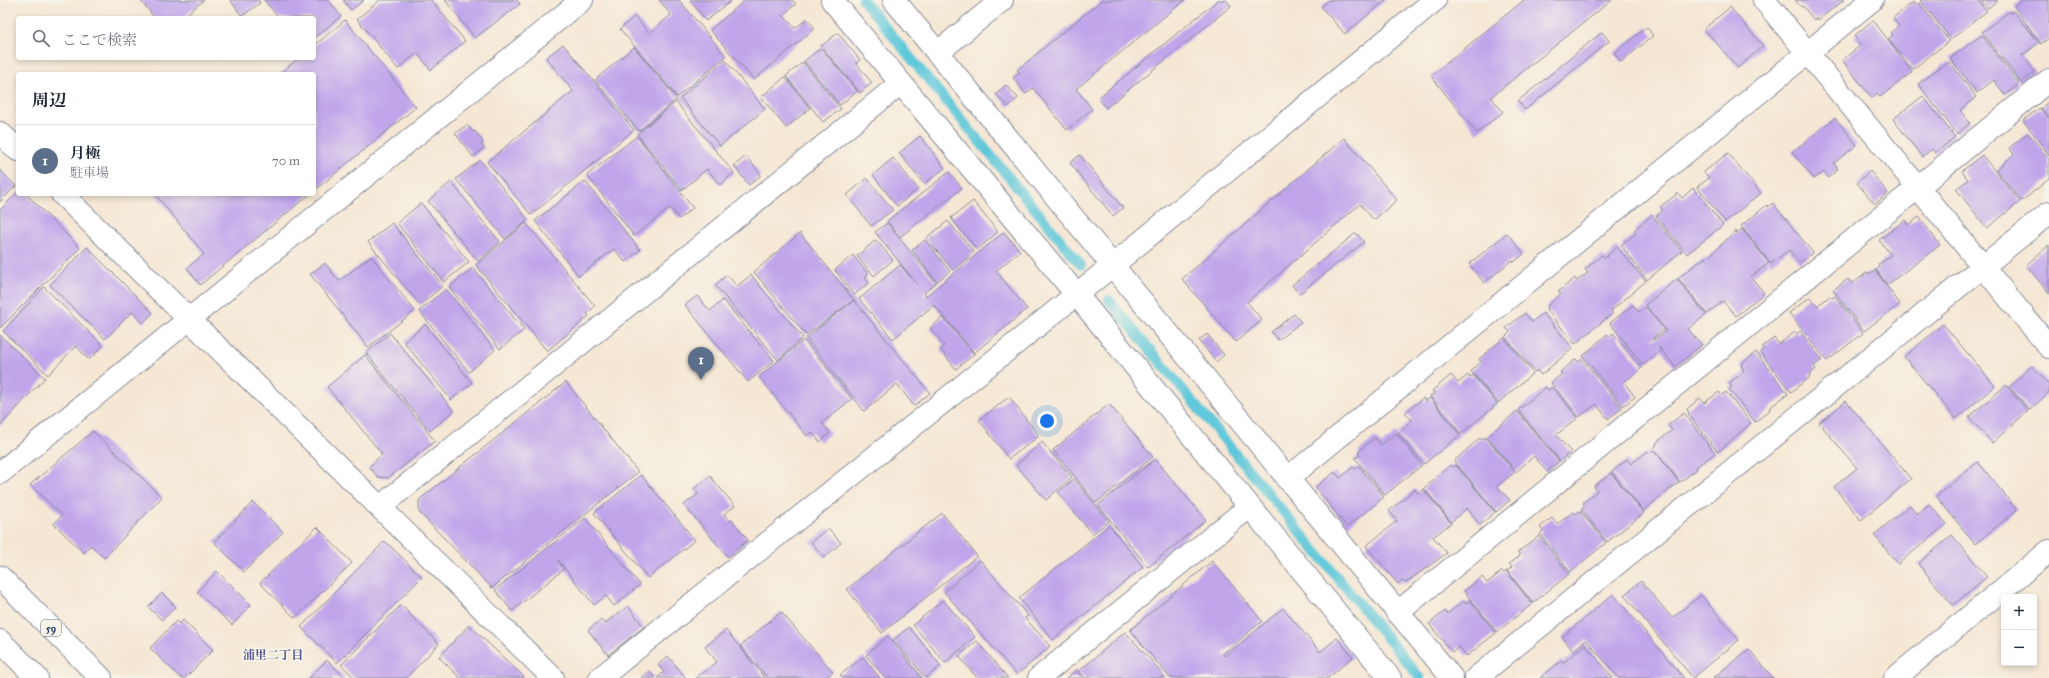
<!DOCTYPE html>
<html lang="ja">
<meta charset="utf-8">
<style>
body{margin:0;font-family:"IM FELL Great Primer","Noto Serif JP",serif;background:#f2f2f3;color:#1f2937}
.controls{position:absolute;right:12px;bottom:12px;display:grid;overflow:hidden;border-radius:4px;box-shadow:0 2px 6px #0003}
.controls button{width:36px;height:36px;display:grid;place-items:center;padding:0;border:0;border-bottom:1px solid #e0e1e3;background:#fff;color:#1f2937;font:20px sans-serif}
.you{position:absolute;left:1047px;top:421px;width:14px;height:14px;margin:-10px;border:3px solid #fff;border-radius:50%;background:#1a73e8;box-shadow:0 0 0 6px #1a73e833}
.badge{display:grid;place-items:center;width:26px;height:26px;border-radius:50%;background:#c8321e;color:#fff;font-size:13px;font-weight:700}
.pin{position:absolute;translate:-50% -33px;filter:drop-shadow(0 1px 2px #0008)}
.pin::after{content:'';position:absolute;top:21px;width:14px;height:12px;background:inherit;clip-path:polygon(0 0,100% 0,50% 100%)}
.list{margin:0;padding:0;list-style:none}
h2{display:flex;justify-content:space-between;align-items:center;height:52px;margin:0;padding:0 16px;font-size:17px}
h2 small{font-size:13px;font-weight:400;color:#747a83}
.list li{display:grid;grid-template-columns:26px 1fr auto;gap:12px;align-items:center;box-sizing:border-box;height:72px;padding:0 16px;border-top:1px solid #e0e1e3}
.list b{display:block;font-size:15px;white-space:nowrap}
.list p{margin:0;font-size:13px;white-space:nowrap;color:#747a83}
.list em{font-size:13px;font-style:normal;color:#747a83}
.icon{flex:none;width:22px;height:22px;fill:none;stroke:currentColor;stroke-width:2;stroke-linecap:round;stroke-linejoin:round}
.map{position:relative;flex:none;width:2049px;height:678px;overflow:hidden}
.search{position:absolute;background:#fff;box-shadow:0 2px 6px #0003;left:16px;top:16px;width:300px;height:44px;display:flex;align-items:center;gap:10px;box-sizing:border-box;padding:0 14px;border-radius:4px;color:#747a83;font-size:15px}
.panel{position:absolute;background:#fff;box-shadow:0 2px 6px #0003;left:16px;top:72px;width:300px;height:124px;border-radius:4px}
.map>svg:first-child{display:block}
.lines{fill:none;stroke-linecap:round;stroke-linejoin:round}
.stream{stroke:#5fc8da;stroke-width:10}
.building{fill:#c0a5eb}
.minor-casing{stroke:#888b99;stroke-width:24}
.major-casing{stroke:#888b99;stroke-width:24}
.minor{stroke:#fff;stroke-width:22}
.major{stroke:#fff;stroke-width:22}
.labels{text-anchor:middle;stroke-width:4;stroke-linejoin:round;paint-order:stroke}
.shield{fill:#f7f3e8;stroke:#5d6a87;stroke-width:1}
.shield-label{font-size:10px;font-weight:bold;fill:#1b2f5e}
.neighbourhood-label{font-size:12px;font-weight:bold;fill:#55588f;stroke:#f7f3e8}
</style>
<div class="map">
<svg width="2049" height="678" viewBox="0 0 2049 678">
<rect width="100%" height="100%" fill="#f7f3e8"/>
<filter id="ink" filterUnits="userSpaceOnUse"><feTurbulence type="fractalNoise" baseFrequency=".025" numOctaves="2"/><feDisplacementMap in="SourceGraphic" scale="8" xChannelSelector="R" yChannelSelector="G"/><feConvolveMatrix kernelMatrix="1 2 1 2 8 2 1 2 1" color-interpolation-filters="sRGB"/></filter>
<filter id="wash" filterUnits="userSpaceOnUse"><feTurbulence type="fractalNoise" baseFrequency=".012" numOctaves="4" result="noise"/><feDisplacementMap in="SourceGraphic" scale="16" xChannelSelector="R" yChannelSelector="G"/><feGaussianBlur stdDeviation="0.9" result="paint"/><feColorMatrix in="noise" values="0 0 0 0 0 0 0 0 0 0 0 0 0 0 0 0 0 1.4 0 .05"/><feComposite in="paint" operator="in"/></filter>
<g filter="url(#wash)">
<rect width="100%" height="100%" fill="#f5e7d4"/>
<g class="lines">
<!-- stream -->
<path class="stream" d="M863,0L1081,265
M1109,300L1420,678"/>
</g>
<g id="blocks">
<!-- building -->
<path class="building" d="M140,0H204L182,18H155Z
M230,0H258L260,3L242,16Z
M264,0H328L341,16L314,38V18H279Z
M343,0H364L351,10Z
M380,0H431L465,41L431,70L417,53L398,69L357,19Z
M445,0H517L520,4L475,38Z
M659,0H679L726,56L677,97L620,29L635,16L649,33L671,15Z
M690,0H732L706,21Z
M745,0H792L796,4L783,15L795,28L807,19L815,28L754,80L710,30Z
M1102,0H1185L1076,89L1092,109L1067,130L1033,88L1026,94L1013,78L1020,72L1017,70Z
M1218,0H1226L1231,6L1106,108L1098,98Z
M1329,0H1386L1345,34L1321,7Z
M1524,0H1612L1491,97L1503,112L1477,133L1431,76Z
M1795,0H1844L1818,20L1817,18L1814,20L1803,6L1801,7Z
M1920,0H1978L1987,11L1951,39Z
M1981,0H1998L1988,8Z
M2022,0H2049V38L2041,44L2014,6Z
M1913,2L1915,5L1919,3L1949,41L1913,69L1888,39L1893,35L1891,32L1899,26L1893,18Z
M1730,7L1763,46L1738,68L1704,29Z
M2010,11L2011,13L2014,11L2039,43L2022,55L2035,72L2021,83L1982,32Z
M345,20L416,107L314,191V74H279L299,58H314V46Z
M1873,20L1912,72L1880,97L1877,93L1872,98L1842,60L1861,45L1854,36Z
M1647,27L1653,36L1621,62L1614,53Z
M1602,32L1609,41L1525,110L1518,101Z
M838,33L860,60L856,63L872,83L860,93L821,46Z
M1982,35L2019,84L2005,95L1994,80L1977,93L1950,58Z
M563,44L634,130L531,215L487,162L573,91L546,58Z
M634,47L677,99L639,131L595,80Z
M821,48L857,91L840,105L804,61Z
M725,60L765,109L720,146L680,98Z
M803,62L841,109L823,122L786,76Z
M1950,62L1976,97L1960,110L1970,123L1957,134L1918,84L1944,64L1945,65Z
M785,77L810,108L786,128L761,97Z
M1006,85L1018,98L1008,107L996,94Z
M1923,96L1955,137L1935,153L1932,149L1922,157L1893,119Z
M2049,101V155L2023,120L2040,108L2049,118L2041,108Z
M676,102L734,173L720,185L707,169L682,190L637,134Z
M1835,118L1857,145L1834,163L1838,169L1828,178L1824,172L1814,179L1792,152Z
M467,125L473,132L475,131L483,142L481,144L484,148L473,157L455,133Z
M2028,133L2049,159V179L2022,201L1996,170L2014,154L2009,148Z
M637,136L693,208L679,219L670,208L634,236L587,175Z
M920,136L945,168L924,184L899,153Z
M1344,138L1397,200L1374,220L1360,204L1247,302L1262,320L1236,342L1182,279Z
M1728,153L1761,193L1725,222L1697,187L1709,178L1704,172Z
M1080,155L1123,208L1113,216L1070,163Z
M1982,155L2020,202L1987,228L1956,189L1968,180L1962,171Z
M746,156L761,175L749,185L734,166Z
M893,158L918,189L897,206L873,175Z
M480,160L528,220L505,239L456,179Z
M0,170L16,186L0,202Z
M1870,171L1888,193L1875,204L1857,183Z
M949,172L962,188L900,237L887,221Z
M867,178L893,210L871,226L847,195Z
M585,181L640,250L625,262L614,249L579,276L535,221Z
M451,182L500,242L478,261L428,201Z
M1693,188L1723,225L1687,254L1656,216L1663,210L1660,207L1678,193L1682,198Z
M18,192V194H26L80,248L0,328V210Z
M155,194H310L200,285L187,268L204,254Z
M973,201L998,232L977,250L951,218Z
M421,203L469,262L444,282L397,223Z
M1773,203L1813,253L1799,263L1789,250L1771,264L1741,226L1767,205L1768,207Z
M1652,215L1682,251L1647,280L1621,245L1636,233L1634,230Z
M1919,217L1940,245L1887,285L1876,270L1879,267L1878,265L1891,255L1879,240L1905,220L1908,225Z
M948,221L974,252L953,270L926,238Z
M392,223L443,286L420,305L368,242Z
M526,223L595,306L587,314L589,316L547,351L476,265Z
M887,223L936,283L924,293L926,296L1004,232L1020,251L996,271L1027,309L974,353L934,305L893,339L859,299L900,265L917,284L875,232Z
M1742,229L1769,263L1751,277L1764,293L1736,316L1723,301L1707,314L1678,278L1705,257L1706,259L1736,231L1737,233Z
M800,233L854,300L806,335L754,272Z
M1356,233L1364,242L1299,294L1292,285Z
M1507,233L1524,254L1514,262L1512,260L1484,283L1469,264Z
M876,240L893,260L874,276L857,256Z
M925,240L950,271L937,282L912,250Z
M2049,245V293L2026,265Z
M87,247L153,313L143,323L132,312L105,339L50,285Z
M1617,247L1646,281L1611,311L1613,313L1575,344L1547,310L1548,308L1547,306L1561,294L1558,292L1575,278L1577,281L1588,273L1585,269L1602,255L1605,258Z
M853,255L868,274L865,278L869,283L854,295L835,270Z
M371,256L415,311L368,347L310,274L325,263L339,281Z
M473,268L524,330L500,349L449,287Z
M1875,270L1900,304L1864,331L1833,290L1848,279L1852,284L1868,272L1869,274Z
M727,275L737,286L751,275L803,338L778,360L715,285Z
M1677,279L1706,315L1688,329L1702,345L1675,367L1659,347L1661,351L1643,365L1610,323L1633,305L1639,312L1646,307L1664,329L1652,339L1653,340L1666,331L1645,305Z
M44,287L103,346L89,360L76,346L48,375L3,331Z
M446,289L495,350L469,372L419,311Z
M697,296L710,311L723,300L774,361L748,382L685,305Z
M1830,296L1832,298L1835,296L1863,333L1827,361L1789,313L1810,297L1817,306Z
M854,300L930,393L914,406L897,384L864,411L806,338Z
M1525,313L1532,322L1543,313L1573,348L1541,375L1537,370L1535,372L1505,337L1510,332L1506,328Z
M1294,314L1301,322L1278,340L1271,332Z
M943,317L974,354L956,369L940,349L944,346L930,328Z
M425,324L472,383L451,400L404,342Z
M1943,324L1995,386L1956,419L1904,357Z
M1800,331L1822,360L1814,366L1816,369L1809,375L1810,377L1791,392L1760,352L1764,349L1762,347L1774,338L1779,344L1795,332L1797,334Z
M390,333L454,411L430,431L366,353Z
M1613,333L1642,368L1624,382L1635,397L1623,406L1583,356L1607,334L1609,337Z
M1207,334L1224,355L1216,362L1199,340Z
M0,335L45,378L0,426Z
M1504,338L1533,373L1498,403L1471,371L1481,362L1479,359Z
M804,340L852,399L822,423L830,433L820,442L812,432L807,436L759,377Z
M1756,352L1788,394L1769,408L1770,410L1755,422L1729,389L1732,387L1729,383L1744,372L1741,364Z
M365,355L435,441L388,478L378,477L369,467L382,454L327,387Z
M1576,359L1578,362L1582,359L1622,408L1608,419L1596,404L1579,417L1551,383L1562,374L1560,372Z
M2032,366L2049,384V392L2030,410L2009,387Z
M1451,375L1458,383L1468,375L1470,378L1473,375L1497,404L1461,434L1430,396L1435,393L1432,391Z
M566,382L638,472L492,588L419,512V500Z
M2006,385L2028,411L1992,443L1969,417Z
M1546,387L1548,390L1552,387L1578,418L1556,435L1571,452L1560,461L1518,410Z
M1719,392L1722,395L1726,392L1751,423L1718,452L1688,414L1689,413L1687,409L1700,398L1704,403Z
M1009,397L1039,436L1009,459L979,420Z
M1423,398L1425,401L1430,398L1460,435L1424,464L1398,433L1412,420L1405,413Z
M1846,401L1911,479L1861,520L1834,487L1857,468L1819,423Z
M1109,404L1153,457L1096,503L1053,450Z
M1517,411L1559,461L1547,472L1534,456L1516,472L1487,437Z
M1684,413L1715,453L1696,467L1697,469L1680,482L1653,448L1657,445L1656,443L1672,430L1668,425Z
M93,431L162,497L104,558L91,545L84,553L54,524L62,515L30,485Z
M1396,433L1422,465L1385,495L1355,458L1360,455L1358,452L1375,437L1381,445Z
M1485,437L1515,472L1497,486L1510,500L1496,512L1454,461L1480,438L1482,440Z
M1042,442L1072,477L1046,500L1016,465Z
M1654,450L1679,482L1643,511L1612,472L1627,459L1631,464L1648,451L1650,453Z
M1155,459L1206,520L1148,567L1098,505Z
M1978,462L2017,510L1975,544L1936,496Z
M1450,465L1452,467L1456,465L1495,512L1480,525L1467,508L1451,522L1424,488Z
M1359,466L1384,497L1347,527L1315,487L1335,472L1340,478L1353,467L1355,469Z
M1611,473L1644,513L1607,542L1581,509L1585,506L1583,503L1597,491L1594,486Z
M641,475L695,540L648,578L594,513Z
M710,476L735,506L724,514L730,521L732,520L748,540L728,557L684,505L698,494L694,489Z
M1074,479L1109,521L1092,534L1058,492Z
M1415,489L1418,493L1423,489L1451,523L1433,537L1447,553L1405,583L1402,581L1398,584L1366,546L1397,521L1389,511Z
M253,502L283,532L244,572L214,542Z
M1929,504L1947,524L1898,564L1874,535L1910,505L1917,514Z
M1580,511L1606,543L1570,572L1540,534L1543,531L1540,527L1552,518L1557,524L1573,512L1575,514Z
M942,513L977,556L882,633L847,589Z
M585,518L640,585L614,606L606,596L594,605L558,560L564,569L512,611L495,590Z
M1109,525L1143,567L1053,640L1019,598Z
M317,527L352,563L295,618L260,583Z
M828,528L841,543L824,558L811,542Z
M1952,535L1987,577L1953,605L1918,564Z
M1539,536L1569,574L1533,603L1507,571L1512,567L1509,564L1520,556L1518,552Z
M385,541L422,577L337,663L301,627Z
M980,560L1028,616L1025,618L1050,646L1017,675L944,592Z
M1212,561L1262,621L1223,654L1225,656L1283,608L1320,652L1337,638L1353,657L1328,678H1170L1130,630Z
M217,571L251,605L232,625L197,592Z
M1502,571L1504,573L1506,571L1532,604L1497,632L1464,591L1482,577L1487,583Z
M1641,581L1672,618L1701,595L1739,640L1693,678L1624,595Z
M162,593L176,607L162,620L148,607Z
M1613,594L1684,678H1619L1586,640L1573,651L1562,637Z
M943,600L975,637L945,663L913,625Z
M1470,600L1496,633L1467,656L1459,647L1452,652L1429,624L1445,611L1447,614L1464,601L1466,604Z
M401,605L439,644L406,678H355L341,665Z
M628,606L644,627L608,655L588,630L601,620L604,624Z
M781,612L833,672L825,678H768L740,646Z
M183,620L213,650L185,678H181L150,648L176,621L179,624Z
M469,625L524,677L523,678H460L439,657Z
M909,627L941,666L926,678L893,640Z
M726,630L765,678H696L717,662L705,647Z
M1125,632L1150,659L1165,678H1085L1079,671Z
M888,636L922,678H885L866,655Z
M977,641L1008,678H977L959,656Z
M1585,644L1613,678H1540L1562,660L1563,663Z
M1749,649L1773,678H1713Z
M668,656L686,678H657L664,672L658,665Z
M863,657L880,678H843L840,675Z
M327,660L345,678H309Z
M1076,670L1083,678H1067Z
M649,671L655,678H641Z"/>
</g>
</g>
<g filter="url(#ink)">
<use href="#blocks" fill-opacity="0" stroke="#888b99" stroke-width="1"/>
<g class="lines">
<defs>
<path id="minor" d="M832,0L1076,294L1390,678
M894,0L1452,678
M1764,0L2049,347
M937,53L1002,0
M0,133L18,150
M62,194L553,678
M0,473L582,0
M1287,479L1872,0
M380,507L901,83
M1397,613L2049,80
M600,678L1113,265L1435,0
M1039,678L1249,507
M1476,678L2049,213
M1895,678L2049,551"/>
<path id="major" d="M0,577L101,678
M0,641L37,678"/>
</defs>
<!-- minor casing -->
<use href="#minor" class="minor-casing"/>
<!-- major casing -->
<use href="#major" class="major-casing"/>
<!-- minor -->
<use href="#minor" class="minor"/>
<!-- major -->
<use href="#major" class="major"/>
</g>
</g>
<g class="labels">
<!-- shield labels -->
<rect class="shield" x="41" y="620" width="20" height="16" rx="3"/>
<g class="shield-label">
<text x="51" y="632">59</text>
</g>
<!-- neighbourhood labels -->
<g class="neighbourhood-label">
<text x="273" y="659">浦里二丁目</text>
</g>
</g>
</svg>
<div class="controls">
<button>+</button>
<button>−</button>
</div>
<div class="you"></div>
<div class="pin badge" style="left:701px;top:380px;background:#5c6f8a">1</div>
<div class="search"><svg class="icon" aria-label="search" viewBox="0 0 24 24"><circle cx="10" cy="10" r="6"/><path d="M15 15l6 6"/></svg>ここで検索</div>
<section class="panel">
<h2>周辺<small></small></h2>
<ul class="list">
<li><span class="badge" style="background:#5c6f8a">1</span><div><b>月極</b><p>駐車場</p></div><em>70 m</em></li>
</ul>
</section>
</div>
